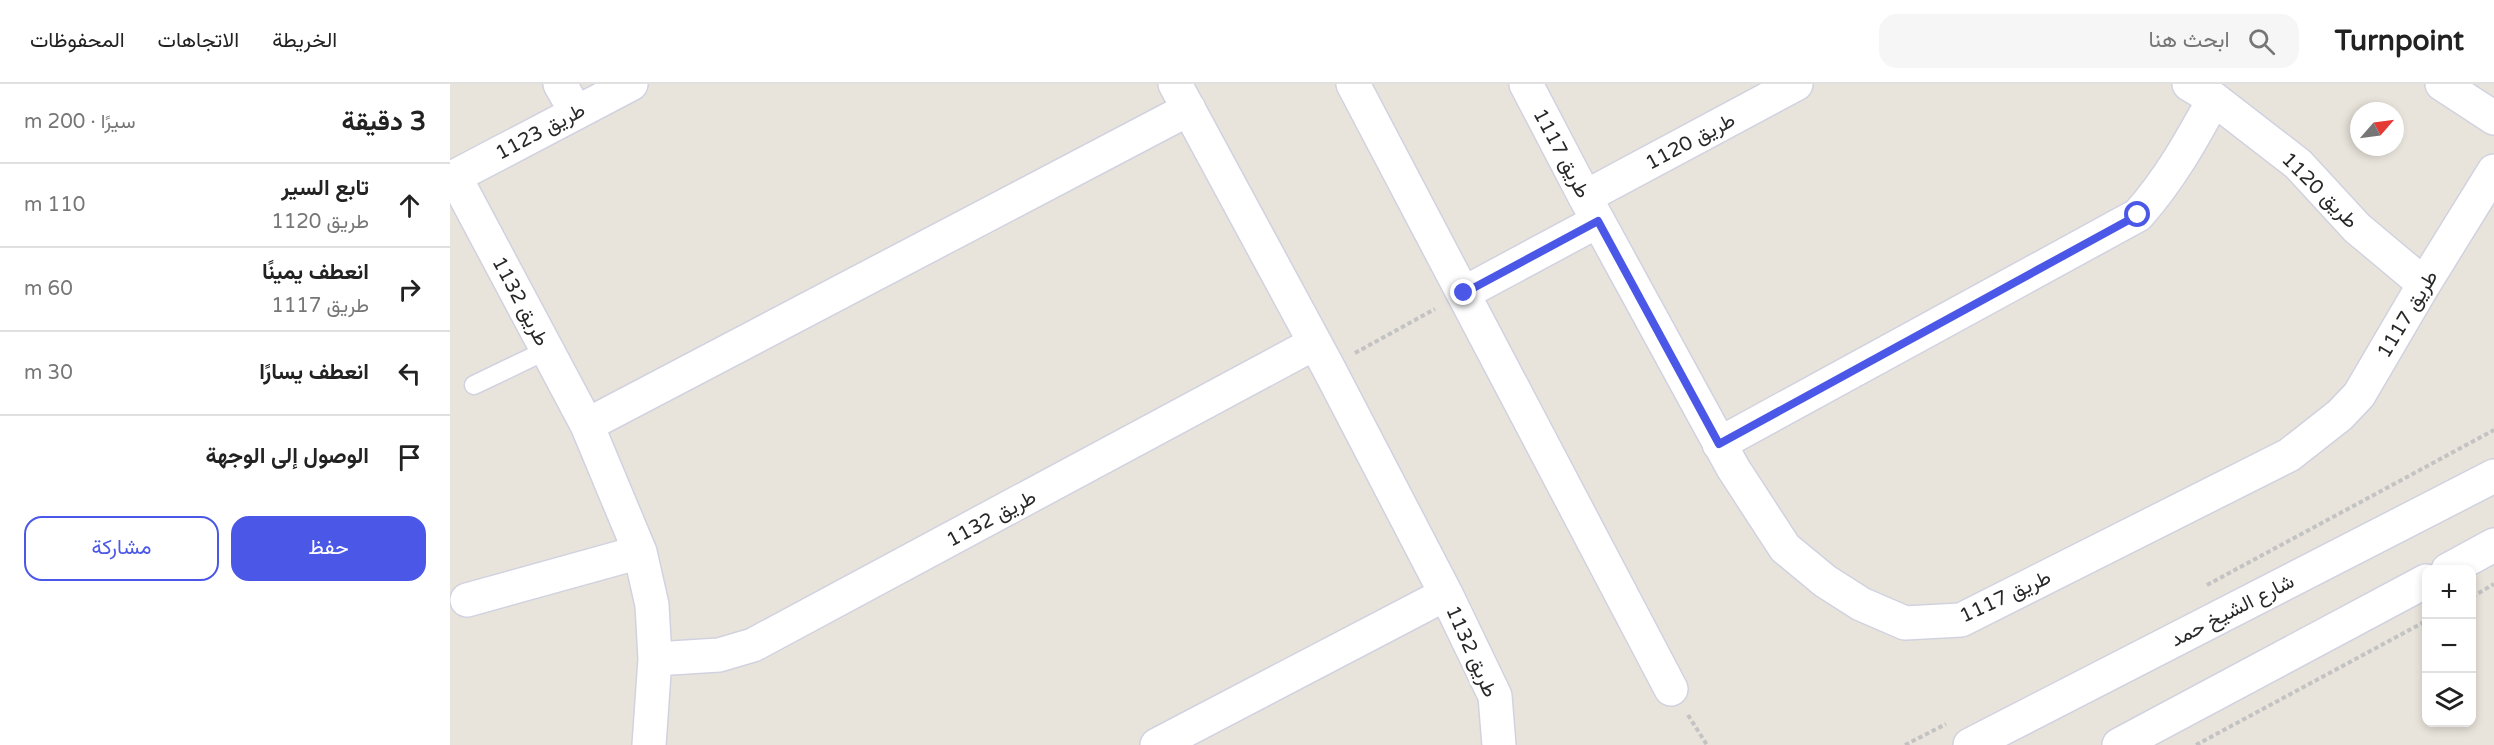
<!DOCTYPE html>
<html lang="ar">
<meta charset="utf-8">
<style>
body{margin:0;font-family:"Varela Round",Vazirmatn,sans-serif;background:#f6f6f6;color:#222;direction:rtl}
.controls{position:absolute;right:18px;bottom:18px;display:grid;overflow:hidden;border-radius:12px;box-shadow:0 3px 9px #0003}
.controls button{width:54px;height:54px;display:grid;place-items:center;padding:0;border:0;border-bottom:2px solid #e0e0e0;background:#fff;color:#222;font:30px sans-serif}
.compass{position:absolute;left:1900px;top:18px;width:54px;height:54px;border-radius:50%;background:#fff;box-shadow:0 3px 9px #0003;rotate:62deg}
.stop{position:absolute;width:18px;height:18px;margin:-14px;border:4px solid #4b58e7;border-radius:50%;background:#fff}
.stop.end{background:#4b58e7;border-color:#fff;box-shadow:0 2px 6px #0008}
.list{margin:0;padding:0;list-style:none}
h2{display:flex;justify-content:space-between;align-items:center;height:78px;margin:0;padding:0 24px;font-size:26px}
h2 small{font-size:20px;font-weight:400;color:#767676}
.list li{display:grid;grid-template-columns:39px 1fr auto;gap:18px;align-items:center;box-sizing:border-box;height:84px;padding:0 24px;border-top:2px solid #e0e0e0}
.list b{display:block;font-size:22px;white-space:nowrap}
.list p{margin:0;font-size:20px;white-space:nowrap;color:#767676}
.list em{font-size:20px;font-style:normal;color:#767676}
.actions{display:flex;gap:12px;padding:18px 24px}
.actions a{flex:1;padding:14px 0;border:2px solid #4b58e7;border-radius:18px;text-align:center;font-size:21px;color:#4b58e7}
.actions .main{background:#4b58e7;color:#fff}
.icon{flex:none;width:33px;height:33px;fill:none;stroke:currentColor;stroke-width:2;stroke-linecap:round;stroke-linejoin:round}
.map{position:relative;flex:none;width:2044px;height:661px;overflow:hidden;direction:ltr}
header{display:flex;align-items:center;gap:36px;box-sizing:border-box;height:84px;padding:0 30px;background:#fff;border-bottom:2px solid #e0e0e0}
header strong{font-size:28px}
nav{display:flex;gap:33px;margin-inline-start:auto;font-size:21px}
.search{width:420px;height:54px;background:#f6f6f6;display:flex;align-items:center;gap:15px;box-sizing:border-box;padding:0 21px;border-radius:18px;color:#767676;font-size:22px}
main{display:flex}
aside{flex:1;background:#fff}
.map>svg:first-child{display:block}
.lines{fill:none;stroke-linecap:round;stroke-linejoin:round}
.service-casing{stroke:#d1d2e0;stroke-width:21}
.minor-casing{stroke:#d1d2e0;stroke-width:36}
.secondary-casing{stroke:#d1d2e0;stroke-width:36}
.path{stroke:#c3c3c3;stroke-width:4;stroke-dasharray:4.5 3;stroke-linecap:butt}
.service{stroke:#fff;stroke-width:18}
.minor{stroke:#fff;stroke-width:33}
.secondary{stroke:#fff;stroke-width:33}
.route{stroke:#4b58e7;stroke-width:8}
.labels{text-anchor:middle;stroke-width:6;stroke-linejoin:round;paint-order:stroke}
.street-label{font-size:20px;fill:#282828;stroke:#fff}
</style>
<header>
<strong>Turnpoint</strong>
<div class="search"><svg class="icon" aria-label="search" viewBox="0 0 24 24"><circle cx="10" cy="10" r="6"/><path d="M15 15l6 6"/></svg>ابحث هنا</div>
<nav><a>الخريطة</a><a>الاتجاهات</a><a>المحفوظات</a></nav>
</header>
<main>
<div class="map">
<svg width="2044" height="661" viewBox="0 0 2044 661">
<rect width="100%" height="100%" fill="#e9e4db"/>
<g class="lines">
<defs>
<path id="service" d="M24,301L97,266"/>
<path id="minor" d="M110,0L126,28
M725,0L878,283L996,510L1045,612L1049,661
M903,0L1221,605
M1076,0L1135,113L1283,384L1335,464L1375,497L1411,520L1455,539L1511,536L1839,371L1890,331L1909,311L1974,200L2044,87
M1739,0L1764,15L1848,80L1907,144L1974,200
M1992,0L2044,34
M5,93L137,341L190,468L202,521L205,575L199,661
M0,95L181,0
M1135,113L1346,0
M1014,209L1148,137
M137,341L739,25
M1269,360L1688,131C1720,95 1741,57 1764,15
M17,516L190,468
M205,575L269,571L303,561L865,259
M707,661L996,510"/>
<path id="secondary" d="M1998,486L2044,461
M1520,661L2044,392
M1669,661L1976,497"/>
</defs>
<!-- service casing -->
<use href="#service" class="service-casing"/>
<!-- minor casing -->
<use href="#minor" class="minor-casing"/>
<!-- secondary casing -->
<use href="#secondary" class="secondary-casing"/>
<!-- path -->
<path class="path" d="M905,269L985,225
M1757,501L2044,346
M2022,513L2044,500
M1238,631L1257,661
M1455,661L1496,640
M1746,661L1976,537"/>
<!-- service -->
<use href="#service" class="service"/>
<!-- minor -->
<use href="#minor" class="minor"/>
<!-- secondary -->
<use href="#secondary" class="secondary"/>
</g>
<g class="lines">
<!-- route -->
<path class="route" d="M1014,209L1148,137L1269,360L1688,131"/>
</g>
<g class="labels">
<!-- street labels -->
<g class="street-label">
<text transform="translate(90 47) rotate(-28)" y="7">طريق 1123</text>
<text transform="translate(1240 57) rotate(-28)" y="7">طريق 1120</text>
<text transform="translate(1112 69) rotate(62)" y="7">طريق 1117</text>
<text transform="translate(1870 106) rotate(45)" y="7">طريق 1120</text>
<text transform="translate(71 217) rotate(62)" y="7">طريق 1132</text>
<text transform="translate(1957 230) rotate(-59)" y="7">طريق 1117</text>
<text transform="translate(541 434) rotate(-28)" y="7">طريق 1132</text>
<text transform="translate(1555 512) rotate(-25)" y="7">طريق 1117</text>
<text transform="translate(1782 526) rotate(-27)" y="7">شارع الشيخ حمد</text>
<text transform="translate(1022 567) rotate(66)" y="7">طريق 1132</text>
</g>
</g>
</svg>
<div class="controls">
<button>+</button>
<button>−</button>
<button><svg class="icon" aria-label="layers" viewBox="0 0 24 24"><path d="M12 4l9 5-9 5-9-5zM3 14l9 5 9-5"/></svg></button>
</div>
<svg class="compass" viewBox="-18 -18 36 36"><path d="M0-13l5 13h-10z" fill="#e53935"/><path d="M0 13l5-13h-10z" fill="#767676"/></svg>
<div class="stop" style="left:1688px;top:131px"></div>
<div class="stop end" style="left:1014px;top:209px"></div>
</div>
<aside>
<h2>3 دقيقة<small>سيرًا · 200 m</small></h2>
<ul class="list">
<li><svg class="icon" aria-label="ahead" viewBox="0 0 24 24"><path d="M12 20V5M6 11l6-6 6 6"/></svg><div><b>تابع السير</b><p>طريق 1120</p></div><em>110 m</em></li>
<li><svg class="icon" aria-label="right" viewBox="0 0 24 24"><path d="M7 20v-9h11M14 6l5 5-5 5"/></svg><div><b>انعطف يمينًا</b><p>طريق 1117</p></div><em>60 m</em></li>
<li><svg class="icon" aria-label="left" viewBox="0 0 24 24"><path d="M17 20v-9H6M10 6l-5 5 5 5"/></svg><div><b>انعطف يسارًا</b></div><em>30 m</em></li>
<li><svg class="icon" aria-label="arrive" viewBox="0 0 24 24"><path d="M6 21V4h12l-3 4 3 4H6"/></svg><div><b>الوصول إلى الوجهة</b></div></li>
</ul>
<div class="actions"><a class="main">حفظ</a><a>مشاركة</a></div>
</aside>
</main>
